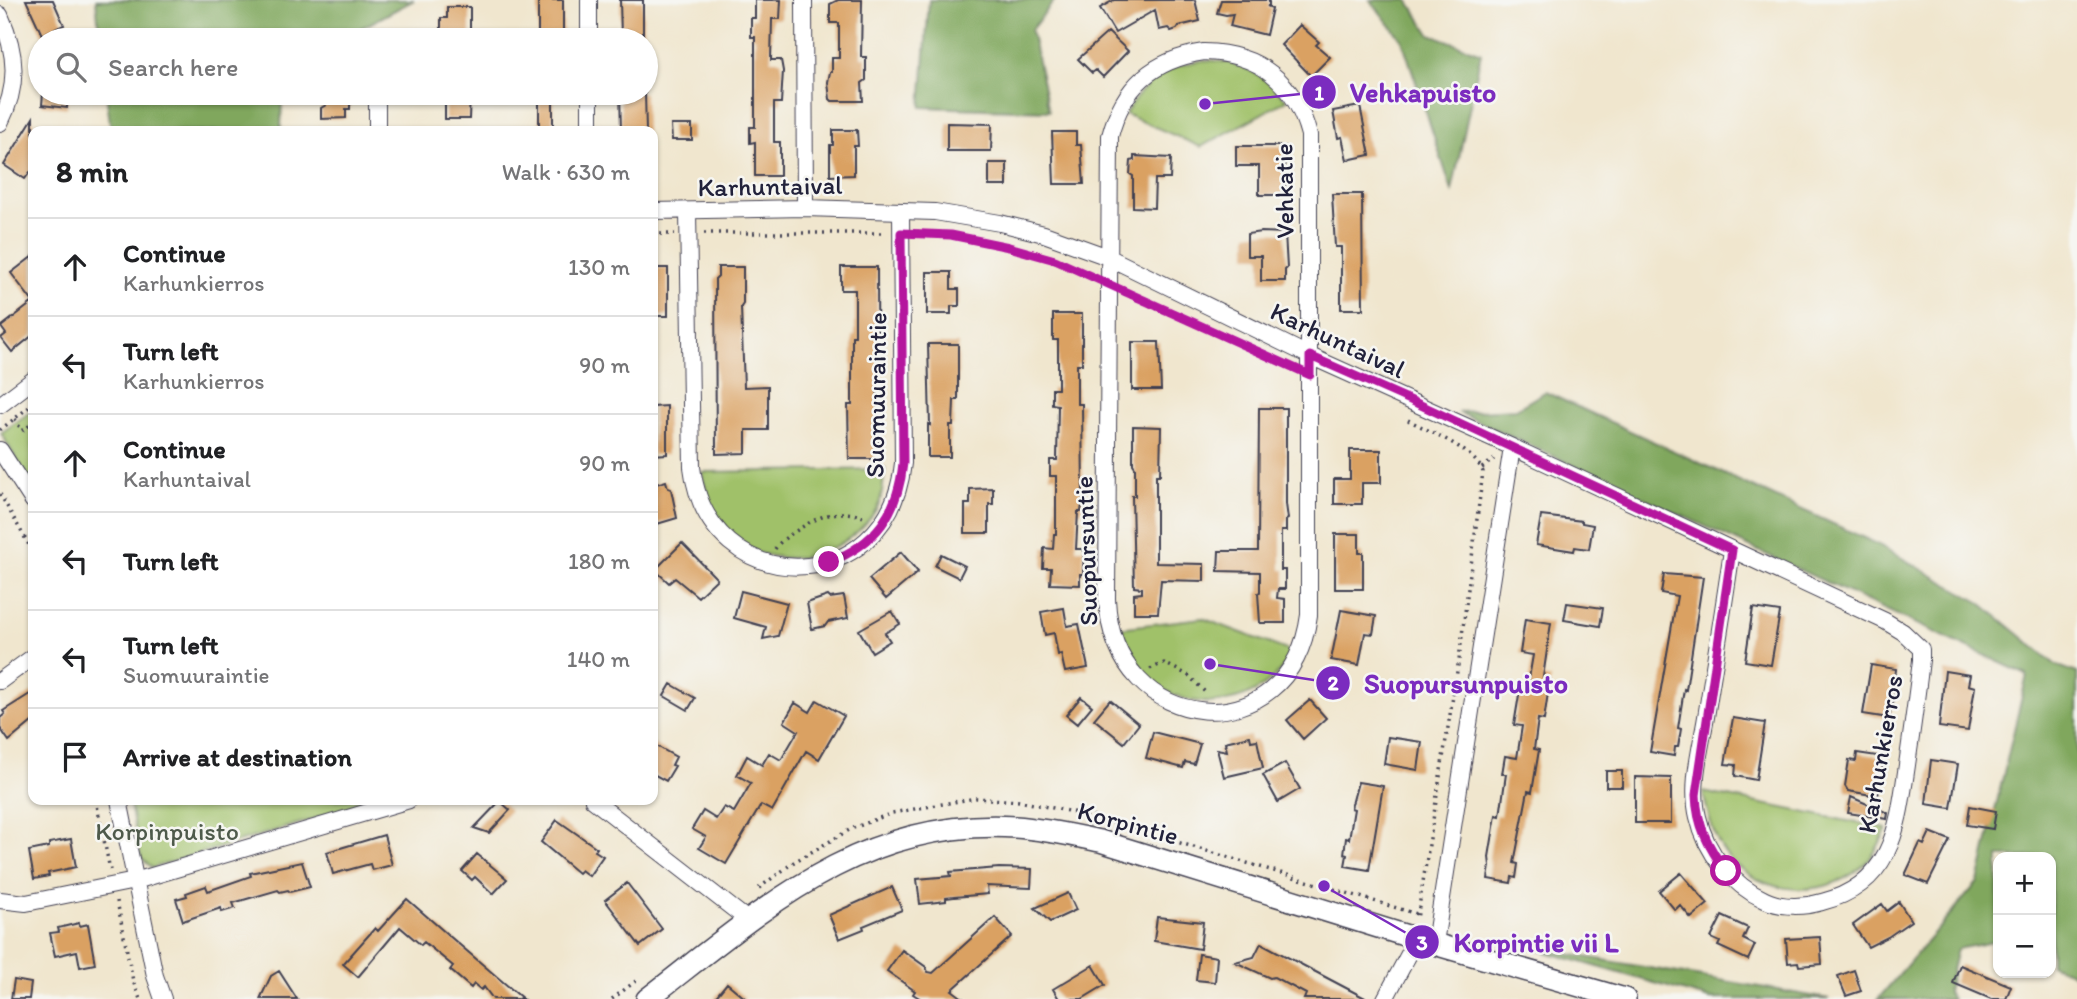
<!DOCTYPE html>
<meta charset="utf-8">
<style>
body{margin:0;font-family:Itim,sans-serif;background:#f6f6f6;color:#202124}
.controls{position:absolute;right:21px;bottom:21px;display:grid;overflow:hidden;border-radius:14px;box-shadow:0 2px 5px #0004}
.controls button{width:63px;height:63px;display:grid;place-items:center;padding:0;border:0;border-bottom:2px solid #e0e0e0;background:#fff;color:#202124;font:35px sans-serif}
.stop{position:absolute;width:21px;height:21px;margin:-16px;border:5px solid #b5179e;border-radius:50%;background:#fff}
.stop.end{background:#b5179e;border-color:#fff;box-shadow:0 2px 7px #0008}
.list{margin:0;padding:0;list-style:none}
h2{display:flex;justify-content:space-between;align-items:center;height:91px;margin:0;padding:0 28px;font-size:30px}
h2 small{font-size:23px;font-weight:400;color:#757577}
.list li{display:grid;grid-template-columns:46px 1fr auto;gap:21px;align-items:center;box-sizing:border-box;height:98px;padding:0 28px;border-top:2px solid #e0e0e0}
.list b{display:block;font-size:26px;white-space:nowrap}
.list p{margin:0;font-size:23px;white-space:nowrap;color:#757577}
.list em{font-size:23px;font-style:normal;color:#757577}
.icon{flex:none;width:38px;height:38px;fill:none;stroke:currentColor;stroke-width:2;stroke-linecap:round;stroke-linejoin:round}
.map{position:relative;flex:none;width:2077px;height:999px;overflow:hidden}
.search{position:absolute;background:#fff;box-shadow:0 2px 5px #0004;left:28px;top:28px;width:630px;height:77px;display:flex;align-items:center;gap:18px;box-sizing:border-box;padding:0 24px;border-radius:38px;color:#757577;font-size:26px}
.panel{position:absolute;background:#fff;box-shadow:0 2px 5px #0004;left:28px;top:126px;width:630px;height:679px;border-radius:14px}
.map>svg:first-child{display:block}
.green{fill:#a0c169;stroke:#617252;stroke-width:2}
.forest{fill:#80a75d;stroke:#51644c;stroke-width:2}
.building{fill:#daa162}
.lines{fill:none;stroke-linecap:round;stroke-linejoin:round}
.minor-casing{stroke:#413f51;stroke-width:18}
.tertiary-casing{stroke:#413f51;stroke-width:24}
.path{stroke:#413f51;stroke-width:3.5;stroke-dasharray:2 5;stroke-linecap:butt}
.minor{stroke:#fff;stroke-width:16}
.tertiary{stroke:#fff;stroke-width:21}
.route{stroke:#b5179e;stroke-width:9}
.labels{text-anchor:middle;stroke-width:5;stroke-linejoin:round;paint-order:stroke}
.street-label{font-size:26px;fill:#22223b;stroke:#f6f6f2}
.park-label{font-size:26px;fill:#4e5a4b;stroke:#f6f6f2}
.leader{fill:none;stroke:#7b2cbf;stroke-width:2.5}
.callout-dot{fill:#7b2cbf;stroke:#f6f6f2;stroke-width:2.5}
.mark-label{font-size:21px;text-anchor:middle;font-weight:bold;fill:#fff}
.callout-label{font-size:28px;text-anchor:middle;font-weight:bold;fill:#7b2cbf;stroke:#f6f6f2;stroke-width:5;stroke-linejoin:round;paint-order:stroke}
</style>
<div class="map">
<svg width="2077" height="999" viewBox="0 0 2077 999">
<rect width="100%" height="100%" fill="#f6f6f2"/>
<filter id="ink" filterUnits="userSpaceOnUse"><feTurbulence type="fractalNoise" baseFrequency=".0143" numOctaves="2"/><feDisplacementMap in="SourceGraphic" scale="14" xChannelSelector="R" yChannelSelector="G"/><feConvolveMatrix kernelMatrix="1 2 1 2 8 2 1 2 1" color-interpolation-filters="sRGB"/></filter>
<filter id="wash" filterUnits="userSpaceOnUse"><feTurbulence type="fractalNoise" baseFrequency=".00686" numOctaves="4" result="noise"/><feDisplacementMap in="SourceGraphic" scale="28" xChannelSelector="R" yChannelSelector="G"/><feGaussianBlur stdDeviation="1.57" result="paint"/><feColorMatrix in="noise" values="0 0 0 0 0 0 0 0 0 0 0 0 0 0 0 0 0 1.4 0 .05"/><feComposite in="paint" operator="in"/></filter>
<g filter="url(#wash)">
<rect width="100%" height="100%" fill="#f0e6ce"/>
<!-- green -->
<path class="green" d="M1205,60C1240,61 1264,74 1287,100L1201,147L1125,114C1145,81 1166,65 1205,60Z
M33,410V487L1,433Z
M885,469C883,481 883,497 878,506C858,542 812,565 772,556C765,554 758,554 752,550C721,532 708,505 702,472Z
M1202,618L1292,652C1264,709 1189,719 1145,675C1132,662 1125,644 1118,628Z
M1703,792L1887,829C1881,839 1876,853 1868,861C1829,901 1760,898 1725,853C1712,835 1708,813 1703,792Z
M129,800H366L367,803L152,868L141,858Z"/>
<!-- forest -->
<path class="forest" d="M96,0H414L339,40H100Z
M929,0H1055L1031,30L1049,111L921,107Z
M1370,0H1408L1430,34L1481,53L1452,191L1402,40Z
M106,93H282L281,131H111Z
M1545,392L1877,544L1981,603L2056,665L2077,673V976L2051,964V857H1998V941L1957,949L1947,992L1952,999H1878L1978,882L2027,675L1458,412L1516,409Z
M1528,947L1829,999H1710Z"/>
<g id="blocks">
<!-- building -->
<path class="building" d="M26,0H53L64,25L42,35Z
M538,0H563V37H538Z
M620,0H643V37L621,36Z
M755,0H781L780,19H772L771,60H781L783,71L781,103H774V142H780V176H755V142L750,143V127H755V37H751V18H755Z
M838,0H862L861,57H866V80L862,83L863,101H832L830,99L828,82L830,72H832V58H839V23H830V4Z
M1114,0H1195L1200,21L1179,26L1177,29L1171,31L1168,28L1159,30L1155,10L1115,33L1100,8Z
M1221,0H1269V6H1267L1272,8L1266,35L1230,26L1233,14L1226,15L1217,13Z
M447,7H470V40H441V18H447Z
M1300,25L1319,42L1316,45L1330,57L1311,76L1281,45Z
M1108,32L1128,51L1103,77L1096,70L1092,73L1078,59Z
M43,93H68L67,108L42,105Z
M326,93H367V98L350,104V109H346V118L321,119V108L326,105Z
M445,93H470L469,119H445Z
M539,93H553V131H539Z
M620,93H645L646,131H621Z
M1360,106L1370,155L1347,160L1342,137L1338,138L1333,111Z
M33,118V171L30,172L25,179L4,165Z
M947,123L992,124L991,151H947Z
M671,125H692V140H672Z
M833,130H857L858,146H854V175L830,176V145H833Z
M1052,132H1076V145H1081L1084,184H1054Z
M1236,146H1285V195H1259V166H1236Z
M1134,156L1171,158L1170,179H1155L1154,208L1133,207V176L1130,174L1131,161L1134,160Z
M989,163H1007V186H989Z
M1332,194H1362L1363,309H1341V247H1335Z
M1261,232L1285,233L1287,268L1285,270V281H1261V256H1247V234Z
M33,256V302L11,273Z
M718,267H743V304L741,307L744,387L768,386V430H746V453L716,454L715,279L718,276Z
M841,267H877L878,459H849L848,405H852V336H855V290H841Z
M653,268H668V316H653Z
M927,272H951V289H959V306H951V314H927Z
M33,302V335L12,352L1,338L6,334L1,327Z
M1053,314H1082V364H1077V404H1082L1083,497L1081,512H1078L1076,549H1084L1083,574H1080V585L1050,584L1051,568H1043L1044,548L1053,549L1054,534H1056V476H1050V460H1057L1058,405L1052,404V389H1058V340H1053Z
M1132,342H1159L1161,390H1132Z
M928,344H958V400H954L953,425H950V457H928V424L930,425Z
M667,406V454L653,455V407Z
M1259,408H1286V504L1288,519L1286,520V531H1281V570H1285V589H1278L1277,598L1285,599V623H1260L1258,593L1260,592V572L1218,571L1219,551H1258Z
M1133,426L1161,427L1160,475H1156V563L1204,564V581L1161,580L1158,613H1134V594L1142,593V588L1134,587L1132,496H1135V467L1133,464Z
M1350,450H1381V483H1362V504H1334V479H1350Z
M666,481L668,488L671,489L677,518L657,524L653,509V485Z
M993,488V504H989V533H965V504H970V489Z
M1541,516L1582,521V523L1593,525L1589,549L1575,547L1574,551L1536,545Z
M1335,534H1359V553H1363V589H1335Z
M682,543L717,579L698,597L675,578L669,583L655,570Z
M901,552L918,572L886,599L869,579Z
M941,554L965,566L959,578L935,566Z
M1664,574L1703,577L1686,690L1684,689L1678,728L1681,729L1678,747H1675L1674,756L1650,752L1677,596L1661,593Z
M741,591L787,603L778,636L763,639L766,627L734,618Z
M828,596L830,598L844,596L848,618L828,622L825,626L812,629L807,603Z
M1567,603L1603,608L1600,626L1564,620Z
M1064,608L1067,626L1079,624L1088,668L1065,672L1061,654L1058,655L1054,633L1045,635L1041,612Z
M1753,608L1780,612L1771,665L1745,661Z
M1341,610L1376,616L1373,634L1365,633L1359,665L1331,660Z
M892,611L900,624L885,633L890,641L872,652L859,630Z
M1525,619L1551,623L1543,677L1550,679L1544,720L1538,719L1534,749L1539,750L1532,792L1528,791L1514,863L1518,864L1516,878L1512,877L1511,883L1488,879L1490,866L1489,857L1496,815L1500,816L1506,774H1502L1505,756L1517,758L1522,726L1514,725L1520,689L1527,690L1533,655L1520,653Z
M1871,665L1896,669L1894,688L1896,689L1889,718L1863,714Z
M1945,671L1970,675L1968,685L1975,687L1968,731L1939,727Z
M671,684L695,698L688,710L664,696Z
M33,692V721L9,741L0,728V718L5,714L3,711Z
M1081,697L1092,706L1077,724L1066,715Z
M817,700L844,716L819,759L806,751L772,811L761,805L726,864L699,848L706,837L692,829L703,811L716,819L724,807L734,812L751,783L737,775L747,756L762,765L769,753L781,760L798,731L784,722L795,703L810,712Z
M1110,700L1139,724L1124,743L1094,719Z
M1310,700L1326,718L1303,739L1287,720Z
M1733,718L1765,723L1756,780L1735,776L1736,765L1725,764Z
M1153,732L1200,744L1194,764L1185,762L1183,768L1146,758Z
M1250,736L1251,741L1257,740L1263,768L1224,777L1217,749L1227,751L1225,742Z
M1388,737L1422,742L1418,770L1384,764Z
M653,744L676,757L672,765L675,766L666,781L653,774Z
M1857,753L1884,757L1878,796L1848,791L1845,786L1849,760L1856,761Z
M1931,760L1958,764L1951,808L1926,804Z
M1285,763L1300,789L1278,802L1263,775Z
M1606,771H1622V787H1606Z
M1635,777L1671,778V823H1635Z
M1358,782L1383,786L1369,870L1345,866L1347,855L1344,854L1346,838L1349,839L1354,809L1351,808Z
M1851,797L1888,813L1887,819L1848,813Z
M500,801L510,810L489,833L474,828Z
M1970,806L1996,811L1993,829L1967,825Z
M557,820L597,848L595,851L603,856L589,876L581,870L578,873L541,842Z
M1930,832L1950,840L1928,884L1905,875L1920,843L1924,845Z
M384,835L392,865L372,870L370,864L333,874L327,852Z
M71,839L76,867L48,873L49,876L34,879L29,851L49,847V843Z
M477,854L507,879L493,894L475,877L472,880L462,871Z
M302,862L310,887L290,892L288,890L280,892L278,890L233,903L235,908L222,912L221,908L183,921L176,899L187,896L186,893L206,886L208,891L251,876L250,873Z
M999,868L1032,869L1031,888L987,886L988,894L954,897L946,898V901L920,904L917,879L951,876L950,872Z
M1681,873L1708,904L1691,918L1680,905L1675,910L1659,891Z
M627,883L662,929L640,946L605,900Z
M892,887L902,910L863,926L864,929L839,939L829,915Z
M1068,893L1076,910L1050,922L1035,908Z
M407,899L447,934L523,999H493L484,987L481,990L474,984L471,988L450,970L453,966L424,942L421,945L400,927L358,977L343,964L375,928L378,931Z
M1899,902L1911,921L1888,937L1868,947L1853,925L1882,904L1887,911Z
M1722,916L1748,928L1743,939L1755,945L1748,960L1718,946L1720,942L1711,938Z
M995,917L1012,936L952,990L964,999H921L913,994L915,991L887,971L902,950L926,967L928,972L933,973Z
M1157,917L1203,922L1200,949L1154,941Z
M79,923L80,926L88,924L95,964L80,967L77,951L55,956L50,933L59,932L58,928Z
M1820,937L1822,964L1799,966L1798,962L1788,963L1786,939Z
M1261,943L1310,969L1367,999H1304L1306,994L1274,977L1270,978L1235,962L1254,957Z
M1199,954L1217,957L1215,982L1196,980Z
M1093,965L1105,985L1082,999H1059L1053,989Z
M1960,965L2011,986L2006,999H1991L1953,983Z
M1854,970L1861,991L1846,996L1838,976Z
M279,971L297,999H260L271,976Z
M14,980L31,983L29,999H11Z
M727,983L746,999H714Z"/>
</g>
</g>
<g filter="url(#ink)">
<use href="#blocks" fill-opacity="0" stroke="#413f51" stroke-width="2"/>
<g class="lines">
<defs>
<path id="minor" d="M589,0V40
M804,0L805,208
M0,15C17,53 19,86 0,123
M1204,52C1259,53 1295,82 1309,135V615C1291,753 1113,737 1107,599L1110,136C1123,86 1153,60 1204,52Z
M377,93V131
M590,93V131
M653,211L805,208L935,212L1000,223L1044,234L1108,257L1310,356L1512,447L1435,943
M688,211L692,467C708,601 889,600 903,463L901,211
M0,405L33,380
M1512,447L1885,621L1903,632L1921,649V660C1917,695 1912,730 1907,765C1898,826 1893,884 1822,902C1805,907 1782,908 1765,900C1732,885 1706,853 1698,817C1690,785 1701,748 1706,717C1715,661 1724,606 1732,550
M0,450L33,501
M0,681L33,657
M119,800L155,976L163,999
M593,800L749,921
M0,900L26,903L135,881L409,800
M1385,999L1417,939"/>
<path id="tertiary" d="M647,999C760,912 861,817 1015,827C1044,829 1071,835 1100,841L1417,939L1625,999"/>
</defs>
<!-- minor casing -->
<use href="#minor" class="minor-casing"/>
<!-- tertiary casing -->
<use href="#tertiary" class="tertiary-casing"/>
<!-- path -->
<path class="path" d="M917,232C963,236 1012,244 1055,261C1069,266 1082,273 1094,279
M704,233H885
M653,234H675
M1124,293L1293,368
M15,419L22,431L33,423
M1408,420C1429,431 1475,450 1483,472L1459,659L1417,919
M0,430L33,404
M1482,468L1494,459
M0,494L33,552
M775,549C780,541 788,536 796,531C817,517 838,507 863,517
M1150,669L1164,663L1188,675L1207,694
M96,800L110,870
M759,888L794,862L851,829L892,813L976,798L1019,801L1087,815L1417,914
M117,901L133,981L140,999
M612,999L636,981"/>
<!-- minor -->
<use href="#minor" class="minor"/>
<!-- tertiary -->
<use href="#tertiary" class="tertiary"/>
</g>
</g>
<g class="lines" filter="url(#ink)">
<!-- route -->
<path class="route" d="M829,562C876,544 898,513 903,463L901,233L951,235L1009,247L1055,260L1310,375V356L1410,400L1732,550L1696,795C1697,825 1708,847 1726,871"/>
</g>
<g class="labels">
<!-- street labels -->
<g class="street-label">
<text transform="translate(770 186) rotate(-1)" y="9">Karhuntaival</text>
<text transform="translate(1284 191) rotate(-91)" y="9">Vehkatie</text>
<text transform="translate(1338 340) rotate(25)" y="9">Karhuntaival</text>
<text transform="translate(876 395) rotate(-89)" y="9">Suomuuraintie</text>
<text transform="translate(1086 551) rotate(-92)" y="9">Suopursuntie</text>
<text transform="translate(1880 754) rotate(-80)" y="9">Karhunkierros</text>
<text transform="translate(1128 823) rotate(15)" y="9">Korpintie</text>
</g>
<!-- park labels -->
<g class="park-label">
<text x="167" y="840">Korpinpuisto</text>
</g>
</g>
<!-- callouts -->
<path class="leader" d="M1205 104L1319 92M1210 664L1333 683M1324 886L1422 942"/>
<g class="callout-dot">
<circle cx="1205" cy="104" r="7"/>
<circle cx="1210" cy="664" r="7"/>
<circle cx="1324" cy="886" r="7"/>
<circle cx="1319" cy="92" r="18"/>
<circle cx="1333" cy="683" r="18"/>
<circle cx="1422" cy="942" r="18"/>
</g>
<g class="mark-label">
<text x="1319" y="100">1</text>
<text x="1333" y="690">2</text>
<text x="1422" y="950">3</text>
</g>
<g class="callout-label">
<text x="1423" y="102">Vehkapuisto</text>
<text x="1466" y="693">Suopursunpuisto</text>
<text x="1536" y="952">Korpintie vii L</text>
</g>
</svg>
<div class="controls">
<button>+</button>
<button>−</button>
</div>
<div class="stop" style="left:1726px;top:871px"></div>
<div class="stop end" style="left:829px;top:562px"></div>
<div class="search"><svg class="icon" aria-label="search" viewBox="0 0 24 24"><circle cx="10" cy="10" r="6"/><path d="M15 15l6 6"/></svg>Search here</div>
<section class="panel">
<h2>8 min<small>Walk · 630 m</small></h2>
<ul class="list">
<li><svg class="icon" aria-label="ahead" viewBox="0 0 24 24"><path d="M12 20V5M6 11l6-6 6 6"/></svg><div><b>Continue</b><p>Karhunkierros</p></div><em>130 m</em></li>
<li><svg class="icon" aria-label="left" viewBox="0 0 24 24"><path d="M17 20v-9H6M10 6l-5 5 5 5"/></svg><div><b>Turn left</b><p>Karhunkierros</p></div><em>90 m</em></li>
<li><svg class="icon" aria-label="ahead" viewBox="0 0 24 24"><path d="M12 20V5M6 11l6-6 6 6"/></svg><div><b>Continue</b><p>Karhuntaival</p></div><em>90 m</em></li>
<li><svg class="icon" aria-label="left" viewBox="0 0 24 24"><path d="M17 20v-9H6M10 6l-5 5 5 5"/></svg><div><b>Turn left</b></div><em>180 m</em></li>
<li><svg class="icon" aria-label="left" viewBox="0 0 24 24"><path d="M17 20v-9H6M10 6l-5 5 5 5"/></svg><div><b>Turn left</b><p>Suomuuraintie</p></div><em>140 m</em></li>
<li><svg class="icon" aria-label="arrive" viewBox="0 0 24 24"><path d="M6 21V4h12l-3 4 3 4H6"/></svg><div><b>Arrive at destination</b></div></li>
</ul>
</section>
</div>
